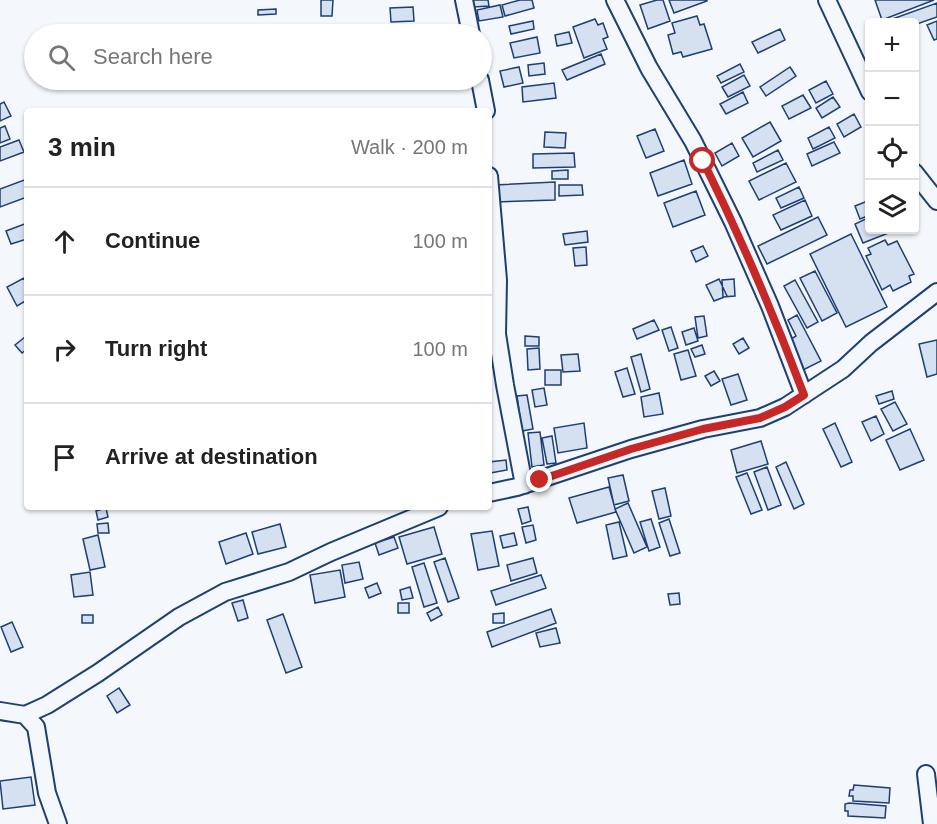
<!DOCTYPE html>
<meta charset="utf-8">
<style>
body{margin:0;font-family:Arial,sans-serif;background:#f6f6f6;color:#222}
.controls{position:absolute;right:18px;top:18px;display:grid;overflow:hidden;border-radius:6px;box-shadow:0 2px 4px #0004}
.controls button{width:54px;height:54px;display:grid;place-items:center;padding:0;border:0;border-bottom:2px solid #e0e0e0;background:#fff;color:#222;font:30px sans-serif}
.stop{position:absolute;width:18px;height:18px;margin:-14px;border:4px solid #c62828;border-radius:50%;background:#fff}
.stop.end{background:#c62828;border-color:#fff;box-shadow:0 2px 6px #0008}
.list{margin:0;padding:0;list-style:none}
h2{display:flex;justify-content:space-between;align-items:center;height:78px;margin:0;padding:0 24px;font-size:26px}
h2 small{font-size:20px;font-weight:400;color:#767676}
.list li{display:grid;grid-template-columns:39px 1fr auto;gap:18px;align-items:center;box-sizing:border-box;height:108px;padding:0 24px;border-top:2px solid #e0e0e0}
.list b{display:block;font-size:22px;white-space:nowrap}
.list em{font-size:20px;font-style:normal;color:#767676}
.icon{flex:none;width:33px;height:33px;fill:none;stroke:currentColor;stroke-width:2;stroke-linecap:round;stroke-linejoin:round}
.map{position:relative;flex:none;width:937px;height:824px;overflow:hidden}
.search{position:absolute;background:#fff;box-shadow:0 2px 4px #0004;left:24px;top:24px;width:468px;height:66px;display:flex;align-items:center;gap:15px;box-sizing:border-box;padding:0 21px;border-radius:33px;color:#767676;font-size:22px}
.panel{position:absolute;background:#fff;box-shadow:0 2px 4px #0004;left:24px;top:108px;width:468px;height:402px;border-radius:6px}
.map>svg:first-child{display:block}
.building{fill:#d5e0f0;stroke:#1d3f73;stroke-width:1.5}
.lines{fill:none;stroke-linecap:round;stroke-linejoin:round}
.street-casing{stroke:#1d3f73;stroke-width:20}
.street{stroke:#f4f7fb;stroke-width:16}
.route{stroke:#c62828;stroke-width:8}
</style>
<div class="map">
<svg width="937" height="824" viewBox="0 0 937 824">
<rect width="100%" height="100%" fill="#f4f7fb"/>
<!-- building -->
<path class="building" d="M321,0H333L332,16H321Z
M472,0H488L489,6L473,7Z
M520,0H532L534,8L505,16L502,5Z
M657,0H663L670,21L648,29L640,5Z
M669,0H707V1L674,13Z
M875,0H934L882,20Z
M937,3V17L914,25V22H884Z
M500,5L503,17L479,21L477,10Z
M413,7L414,21L391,22L390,8Z
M276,9V14L258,15V10Z
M697,16L700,25L704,24L712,49L683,57L681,52L673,54L668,35L675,33L672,23Z
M595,19L598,25L603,23L608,37L603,39L607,49L584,58L573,27Z
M533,21L534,29L511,34L509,26Z
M937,21V39L934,40L927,25Z
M780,29L785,40L758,53L752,42Z
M569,32L572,43L557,46L555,35Z
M537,37L540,53L514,58L510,43Z
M601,54L605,64L567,80L562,70Z
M544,63L545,74L529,76L528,65Z
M740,64L744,72L721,83L717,76Z
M519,67L523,83L504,87L500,71Z
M790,67L796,76L766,96L760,87Z
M744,75L750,86L728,97L722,87Z
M826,81L833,94L816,103L809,90Z
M554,83L556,98L523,102L522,87Z
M743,92L748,103L726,114L720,104Z
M803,95L811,108L789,119L782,106Z
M833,97L840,107L822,118L816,108Z
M4,102L11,116L0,121V104Z
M854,114L861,127L844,137L837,124Z
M770,122L781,141L753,157L742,138Z
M5,126L10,139L0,143V128Z
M829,127L835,138L813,149L808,138Z
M655,129L664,151L646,158L637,136Z
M545,132L566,133L565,148L544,147Z
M19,140L24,152L0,161V147Z
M834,142L840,153L812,166L807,154Z
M732,143L739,156L722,166L715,153Z
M778,150L783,160L757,172L753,163Z
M574,153L575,167L533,168V154Z
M684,160L692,184L658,196L650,173Z
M786,163L796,182L759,200L749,181Z
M568,170V179H552V171Z
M27,179V197L0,207V189Z
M555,182V200L496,202L495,185Z
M559,185H582L583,195L559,196Z
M799,187L804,198L781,208L776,198Z
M696,191L705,215L673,227L664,203Z
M805,200L812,216L781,230L773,215Z
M870,200V215L860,219L855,206Z
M818,217L827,235L767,264L758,246Z
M870,217V230H896L863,243L855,224Z
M27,223V239L11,244L6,231Z
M587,231L588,242L565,245L563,234Z
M851,234L887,307L846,327L810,254Z
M885,240L888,245L897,241L914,274L909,276L911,282L893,291L890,285L882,290L866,256L871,254L868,248Z
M703,246L708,256L696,262L691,251Z
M586,247L587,265L575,266L573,248Z
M815,271L837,313L822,321L800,278Z
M24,278L27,284V300L17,306L7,287Z
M719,279L727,296L714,301L706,285Z
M734,279L735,296L723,297L722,280Z
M795,280L818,322L807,328L784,286Z
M797,315L821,361L803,370L788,341L796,336L788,320Z
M704,316L707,336L698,338L695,317Z
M654,320L659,330L637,339L633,329Z
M671,327L678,348L669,351L662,330Z
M694,328L698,341L686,345L682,332Z
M525,336L539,337V346H525Z
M25,337L27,339V349L22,353L15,345Z
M743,338L749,348L739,354L733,344Z
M937,340V374L927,377L919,344Z
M702,345L705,354L695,357L691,349Z
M539,348L540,369L528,370L527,349Z
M688,350L696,376L681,380L674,354Z
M578,354L580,371L563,372L561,355Z
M641,354L650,389L641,392L631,357Z
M627,368L635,394L623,397L615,372Z
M545,370H561V385H545Z
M714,371L720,381L711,386L705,376Z
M738,374L747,400L731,405L722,379Z
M544,388L547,405L535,407L532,390Z
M892,391L894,399L879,404L876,396Z
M659,393L663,414L644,417L641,397Z
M527,395L533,429L522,431L517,396Z
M895,402L907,424L893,431L881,409Z
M876,416L884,434L871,441L862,422Z
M584,423L587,448L558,453L554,428Z
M835,423L852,462L841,467L823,429Z
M910,429L924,460L900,470L886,440Z
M540,432L544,465L532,467L528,433Z
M552,436L556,463L547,464L542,438Z
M761,441L768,464L737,473L731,450Z
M506,460L507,470L490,473L489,462Z
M786,462L804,504L794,509L776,467Z
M767,467L781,505L768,510L754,472Z
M747,473L762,510L751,514L736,477Z
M623,475L629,501L614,505L608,478Z
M609,487L616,512L577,523L569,498Z
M665,488L671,516L659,519L652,491Z
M628,503L647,547L634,553L615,509Z
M528,507L531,521L522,524L518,509Z
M106,508L108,517L98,520L96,511Z
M651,519L660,547L649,551L640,522Z
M669,519L680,553L670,556L659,523Z
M619,522L627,556L613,559L606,525Z
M108,523L109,533H98L97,524Z
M280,524L286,547L258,554L252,532Z
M533,525L536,540L526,543L522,527Z
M434,527L442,554L407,564L399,537Z
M492,531L499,566L478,570L471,534Z
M246,533L253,554L226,564L219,542Z
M514,533L517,545L503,548L500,536Z
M98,535L105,567L90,570L83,539Z
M394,537L398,548L379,555L375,543Z
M445,558L459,598L448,602L434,562Z
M533,558L537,573L511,581L507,565Z
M359,562L363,579L345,583L342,565Z
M424,563L437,603L424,607L412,567Z
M340,570L345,597L315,603L310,575Z
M90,572L93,595L74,597L71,575Z
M541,575L546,588L496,605L491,591Z
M377,583L381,593L369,598L365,588Z
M410,587L413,598L402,600L400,590Z
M679,593L680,604L670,605L668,594Z
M243,600L248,618L238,621L232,603Z
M398,603H409V613H398Z
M438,607L442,615L431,621L427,613Z
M551,609L556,623L492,647L487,632Z
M504,613V623H493V614Z
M283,614L302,667L286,673L267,620Z
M82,615H93V623H82Z
M12,622L23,647L11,652L1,627Z
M556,628L560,643L540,647L536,633Z
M119,688L130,705L117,713L107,696Z
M31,777L35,805L3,809L0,781Z
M854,785L890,788L889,803L853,801V796H849L850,790H853Z
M849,803L886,806L885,818L848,816V811H845V804Z"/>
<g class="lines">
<defs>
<path id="street" d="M464,0L471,34
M615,0L649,68L693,141L733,222L770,306L804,395
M827,0L870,92
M480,80L486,111
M914,172L937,201
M489,176L498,280L497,334L505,385L524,485
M489,493L517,487L631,449L703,429L760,418L785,407L843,369L871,343L937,292
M0,711L25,715L36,727L47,793L58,824
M25,715L47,705L98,673L179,617L225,592L289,572L331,552L439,507
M926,774L932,824"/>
</defs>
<!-- street casing -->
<use href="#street" class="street-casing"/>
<!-- street -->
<use href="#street" class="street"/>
</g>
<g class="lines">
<!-- route -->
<path class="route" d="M540,480L631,449L703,429L760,418L785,407L804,395C774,315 741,238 703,161"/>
</g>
</svg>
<div class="controls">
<button>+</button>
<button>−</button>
<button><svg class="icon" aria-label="locate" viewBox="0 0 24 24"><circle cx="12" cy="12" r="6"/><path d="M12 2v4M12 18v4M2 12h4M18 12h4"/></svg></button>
<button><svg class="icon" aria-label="layers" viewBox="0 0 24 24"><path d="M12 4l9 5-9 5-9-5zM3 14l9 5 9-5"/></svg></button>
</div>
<div class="stop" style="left:703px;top:161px"></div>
<div class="stop end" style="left:540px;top:480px"></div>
<div class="search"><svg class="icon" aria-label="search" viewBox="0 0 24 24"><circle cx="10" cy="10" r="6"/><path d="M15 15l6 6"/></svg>Search here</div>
<section class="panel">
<h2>3 min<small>Walk · 200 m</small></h2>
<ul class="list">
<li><svg class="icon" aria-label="ahead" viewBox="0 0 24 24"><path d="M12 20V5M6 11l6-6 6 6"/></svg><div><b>Continue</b></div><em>100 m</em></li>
<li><svg class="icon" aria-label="right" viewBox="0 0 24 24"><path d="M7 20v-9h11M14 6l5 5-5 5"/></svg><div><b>Turn right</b></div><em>100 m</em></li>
<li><svg class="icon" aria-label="arrive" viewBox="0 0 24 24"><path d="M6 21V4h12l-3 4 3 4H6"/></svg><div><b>Arrive at destination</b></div></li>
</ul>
</section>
</div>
